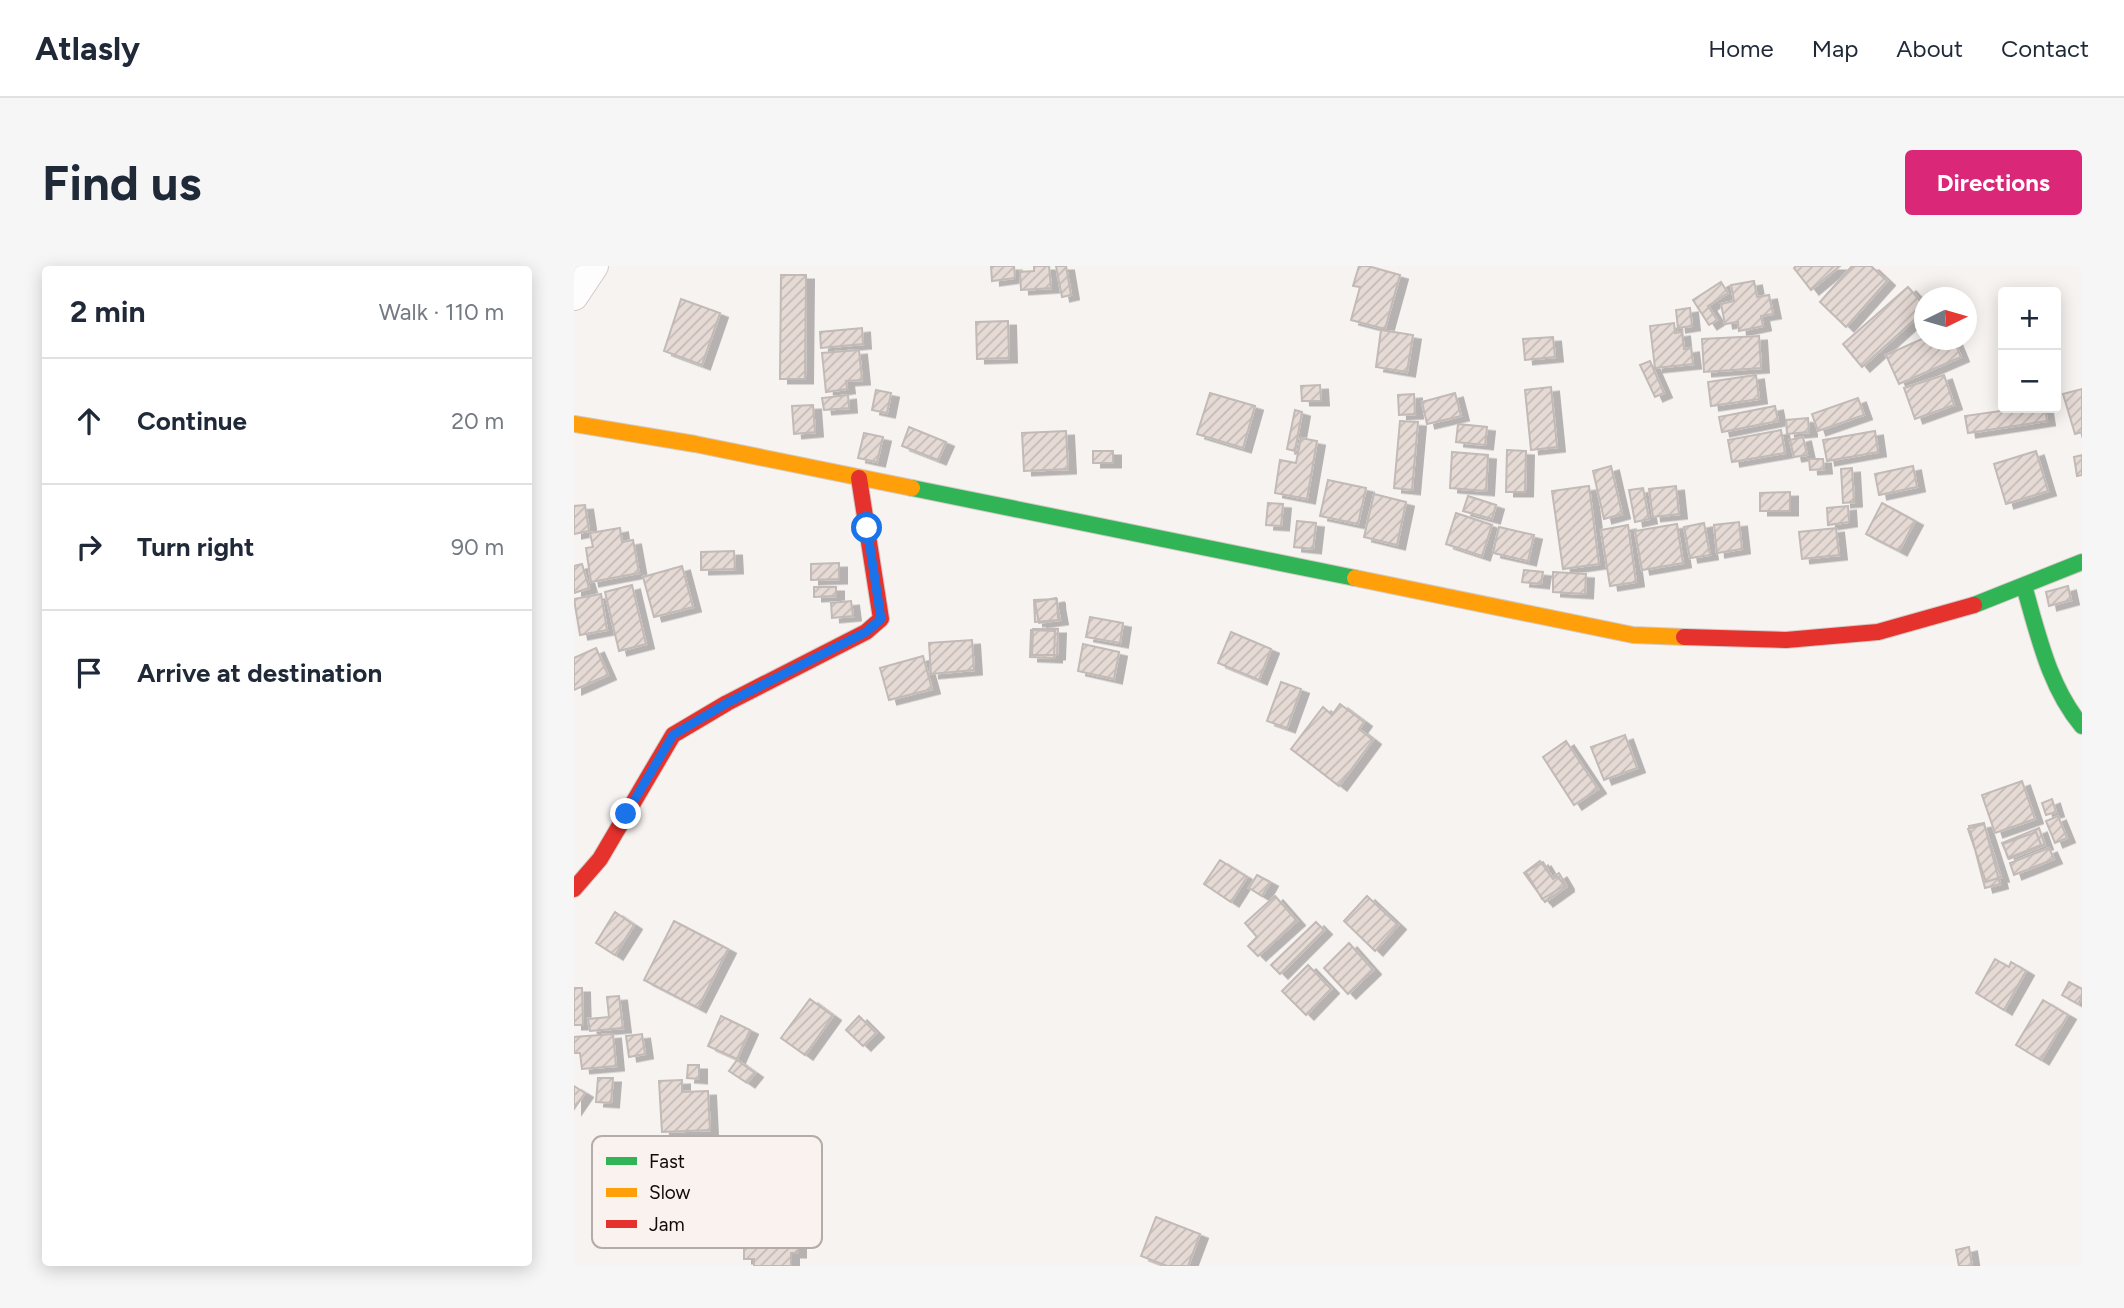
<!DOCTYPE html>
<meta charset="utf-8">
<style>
body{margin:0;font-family:Figtree,sans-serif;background:#f6f6f7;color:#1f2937}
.controls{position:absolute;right:21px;top:21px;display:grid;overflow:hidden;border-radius:7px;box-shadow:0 4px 18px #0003}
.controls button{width:63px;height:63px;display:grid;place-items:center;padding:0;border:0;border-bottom:2px solid #e0e1e3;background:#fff;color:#1f2937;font:35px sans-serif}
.compass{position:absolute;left:1340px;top:21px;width:63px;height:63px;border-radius:50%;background:#fff;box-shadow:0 4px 18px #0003;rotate:85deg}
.stop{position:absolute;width:21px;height:21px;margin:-16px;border:5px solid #1a73e8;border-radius:50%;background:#fff}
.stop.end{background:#1a73e8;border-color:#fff;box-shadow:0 2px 7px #0008}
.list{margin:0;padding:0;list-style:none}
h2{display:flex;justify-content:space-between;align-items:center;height:91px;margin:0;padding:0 28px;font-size:30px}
h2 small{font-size:23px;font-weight:400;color:#747a83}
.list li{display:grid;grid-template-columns:46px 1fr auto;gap:21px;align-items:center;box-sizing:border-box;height:126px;padding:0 28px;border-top:2px solid #e0e1e3}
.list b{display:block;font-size:26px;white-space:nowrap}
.list em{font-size:23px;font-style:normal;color:#747a83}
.icon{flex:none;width:38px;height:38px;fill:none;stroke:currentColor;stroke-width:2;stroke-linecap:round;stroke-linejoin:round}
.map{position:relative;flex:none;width:1508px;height:1000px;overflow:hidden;border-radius:7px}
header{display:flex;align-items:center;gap:42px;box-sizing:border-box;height:98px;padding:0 35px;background:#fff;border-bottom:2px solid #e0e1e3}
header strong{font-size:33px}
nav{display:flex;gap:38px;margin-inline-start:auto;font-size:24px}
.intro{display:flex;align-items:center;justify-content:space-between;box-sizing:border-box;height:168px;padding:0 42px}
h1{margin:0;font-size:49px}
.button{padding:18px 32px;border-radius:7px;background:#db2777;color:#fff;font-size:24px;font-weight:700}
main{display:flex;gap:42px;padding:0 42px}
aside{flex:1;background:#fff;border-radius:7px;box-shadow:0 4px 18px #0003}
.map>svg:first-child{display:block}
.building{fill:url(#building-hatch);stroke:#c2bab6;stroke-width:2;filter:url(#shadow)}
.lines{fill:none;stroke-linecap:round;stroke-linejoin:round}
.street-casing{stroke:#d3cac6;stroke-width:30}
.fast-casing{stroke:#d3cac6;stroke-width:18}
.slow-casing{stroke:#d3cac6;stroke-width:18}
.jam-casing{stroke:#d3cac6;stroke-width:18}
.street{stroke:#fefdfd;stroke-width:28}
.fast{stroke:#30b455;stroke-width:16}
.slow{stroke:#ff9f0a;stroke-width:16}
.jam{stroke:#e5322d;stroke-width:16}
.route{stroke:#1a73e8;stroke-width:9}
.key{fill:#f9f2ef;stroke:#b4aca8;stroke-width:2}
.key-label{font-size:19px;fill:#140904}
</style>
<header>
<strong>Atlasly</strong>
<nav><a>Home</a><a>Map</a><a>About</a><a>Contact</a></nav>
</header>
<div class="intro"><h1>Find us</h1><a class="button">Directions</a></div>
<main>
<aside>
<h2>2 min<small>Walk · 110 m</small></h2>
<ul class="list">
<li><svg class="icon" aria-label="ahead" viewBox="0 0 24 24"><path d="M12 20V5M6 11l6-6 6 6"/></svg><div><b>Continue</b></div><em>20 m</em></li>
<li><svg class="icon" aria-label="right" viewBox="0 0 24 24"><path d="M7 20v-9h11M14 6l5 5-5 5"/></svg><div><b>Turn right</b></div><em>90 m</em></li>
<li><svg class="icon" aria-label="arrive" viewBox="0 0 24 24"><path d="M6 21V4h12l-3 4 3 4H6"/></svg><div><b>Arrive at destination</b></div></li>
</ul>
</aside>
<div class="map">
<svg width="1508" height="1000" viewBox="0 0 1508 1000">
<defs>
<pattern id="building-hatch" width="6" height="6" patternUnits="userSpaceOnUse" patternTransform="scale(1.75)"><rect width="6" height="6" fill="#e6dad5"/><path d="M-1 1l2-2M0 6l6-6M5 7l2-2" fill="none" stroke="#c4bab5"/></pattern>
<filter id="shadow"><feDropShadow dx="8" dy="4.5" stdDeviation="0" flood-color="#0004"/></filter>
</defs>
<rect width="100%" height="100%" fill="#f7f3f1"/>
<!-- building -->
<path class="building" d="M417,0H440L441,12L418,15Z
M460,0H475L477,22L447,24L446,6L460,5Z
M482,0H492L497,29L488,31Z
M785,0H794L826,9L811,63L777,54L786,21L779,20Z
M1222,0H1266L1237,24L1220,2Z
M1278,0H1297L1313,15L1272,61L1246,36Z
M207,9H232L231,113H206Z
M1180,15L1183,31L1195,29L1199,48L1187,50L1189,60L1165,65L1164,56L1151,58L1147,38L1160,35L1157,19Z
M1147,16L1154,27L1134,40L1143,54L1135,59L1119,34Z
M1334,21L1350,39V45L1288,101L1269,78Z
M107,33L146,47L128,99L90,85Z
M1116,42L1118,60L1104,62L1102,44Z
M434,55L435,92L403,93L402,56Z
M1100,57L1101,67L1108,66L1110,83L1117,82L1119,98L1081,102L1076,60Z
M288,62L289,78L247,82L246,66Z
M807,64L839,69L833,106L802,101Z
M1185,70L1187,102L1130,106L1128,73Z
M979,71L981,91L951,94L949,73Z
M1350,72L1380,74L1387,91L1325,118L1312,89Z
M285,84L288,114L272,115L273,123L252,126L248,87Z
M1076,95L1090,127L1081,131L1066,99Z
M1182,109L1185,133L1137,140L1134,116Z
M1370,109L1380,139L1341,153L1330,122Z
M746,119L747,135H728L727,120Z
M977,121L983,181L957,184L951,124Z
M1508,123V166L1501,168L1489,128Z
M302,124L317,127L313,147L298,144Z
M636,127L681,140L669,182L623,168Z
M881,127L887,150L853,158L848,136Z
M840,128L841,148L825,149L824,129Z
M274,129L275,142L250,144L248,132Z
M1284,132L1290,149L1244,165L1238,148Z
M239,139L241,166L220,168L218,140Z
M1201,140L1204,155L1148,166L1145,151Z
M1447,142H1471L1473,155L1394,167L1391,150Z
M721,144L728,146L721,185L713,183Z
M1234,152L1235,166L1213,168L1212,154Z
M826,155L844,156L838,224L820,222Z
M884,158L913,161L911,179L882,176Z
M335,161L372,176L364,194L328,180Z
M1207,164L1211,187L1158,196L1154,174Z
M492,165L494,203L450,205L448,167Z
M1301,165L1304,186L1253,195L1249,174Z
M290,167L309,171L303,196L284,192Z
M1229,171L1233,189L1220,191L1216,174Z
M727,172L743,175L733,233L701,227L706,194L722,197Z
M933,184L952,185L951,226H932Z
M519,185H539V197H519Z
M1462,185L1474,225L1432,238L1420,198Z
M878,186L914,189L912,225L876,222Z
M1508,189V209L1503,210L1500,191Z
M1235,193H1249L1250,203L1236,204Z
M1037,200L1048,248L1030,253L1019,205Z
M1339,200L1343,221L1305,229L1301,208Z
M1278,202L1280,236L1269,237L1267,203Z
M754,214L792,222L784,258L746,250Z
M1015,220L1025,298L989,303L978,225Z
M1102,220L1105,248L1079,251L1075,223Z
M1069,222L1075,253L1061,256L1055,224Z
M1216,226V245H1186V227Z
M800,228L832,236L823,279L790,271Z
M894,230L922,239L918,253L889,245Z
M694,237L709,238L707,260L692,259Z
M1308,237L1341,255L1325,285L1292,268Z
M11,239L15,265L0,268V240Z
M1274,240L1275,256L1254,259L1253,242Z
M882,247L918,259L908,290L872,278Z
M723,255L742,257L739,283L720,281Z
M1165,256L1168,283L1143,287L1140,259Z
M1130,257L1136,289L1116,292L1110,261Z
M1103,258L1109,297L1068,304L1061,265Z
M1054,259L1062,316L1036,320L1027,264Z
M925,261L960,269L954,295L919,287Z
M46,262L48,276L59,274L65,307L17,316L12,282L19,281L16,267Z
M1262,262L1265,289L1228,293L1225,266Z
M160,285L161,303L127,304V286Z
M265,297V313L237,314V298Z
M8,298L15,322L0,327V300Z
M108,300L119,341L80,351L69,311Z
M950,304L969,306L967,318L948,316Z
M979,306L1012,308L1011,328L979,326Z
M58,319L72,378L45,385L31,326Z
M1494,320L1497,334L1475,340L1472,326Z
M240,321H262V330L240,331Z
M27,328L33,364L6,369L0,333Z
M482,332L486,354L465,357L461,336Z
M483,333L484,354L461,356L460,334Z
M277,335L279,350L258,352L257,337Z
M516,351L549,357L546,377L512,371Z
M459,363H484L483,389H458Z
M457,364L481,365L480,392L456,391Z
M657,366L697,383L685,414L644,397Z
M398,374L400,404L357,408L355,377Z
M509,378L545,386L540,413L504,405Z
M22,382L34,409L0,424V392Z
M349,390L358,423L315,434L306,402Z
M707,416L727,423L713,462L693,455Z
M766,438L790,456L785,463L799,474L765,520L717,483L749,441L758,449Z
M1051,469L1063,502L1030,514L1017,481Z
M992,475L1024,523L1000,539L969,491Z
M1448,515L1461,553L1421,567L1408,529Z
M1478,533L1482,546L1472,549L1468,537Z
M1484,550L1493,572L1481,577L1472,555Z
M1410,557L1426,618L1411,622L1395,560Z
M1410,558L1427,611L1412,616L1394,563Z
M1465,562L1471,579L1435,593L1428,577Z
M1462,566L1467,579L1434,592L1429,578Z
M1475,582L1480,593L1440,609L1436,597Z
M646,594L673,611L657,636L630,618Z
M966,595L979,613L983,610L992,621L971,636L950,607Z
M969,596L978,611L985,607L992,619L968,633L952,606Z
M683,609L696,616L688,630L675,622Z
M701,630L723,655L684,690L674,680L683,671L671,657Z
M793,630L824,659L801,685L770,655Z
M41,646L60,659L41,689L22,677Z
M100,655L154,683L124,742L70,714Z
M742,656L750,664L706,708L697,699Z
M775,677L799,704L774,728L750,702Z
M1421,693L1435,701L1437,696L1452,705L1430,744L1402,727Z
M734,699L757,723L732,749L708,725Z
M1495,716L1508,723V731L1504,738L1488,729Z
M0,722H8L9,759H0Z
M45,730L49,762L16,765L14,753L35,751L33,731Z
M236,733L259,750L231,789L207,772Z
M1469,734L1494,749L1467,794L1442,779Z
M147,750L176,764L163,793L134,780Z
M285,750L302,767L289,780L272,764Z
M39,768L42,800L8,803L6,787H0V771Z
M68,768L71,788L55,791L52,770Z
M163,794L181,807L173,817L155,805Z
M114,799H125V813L113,812Z
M24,812H39L37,837L22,836Z
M108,814V826L134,825L136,864L88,866L85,815Z
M0,820L11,827L0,843Z
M582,951L626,968L614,1000H593L567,990Z
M192,952H210V957H217V973H224V987H217V1000H180V993H170V968H180V957H192Z
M1395,981L1398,1000H1385L1382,984Z"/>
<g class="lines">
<defs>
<path id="street" d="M0,30L20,0"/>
<path id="fast" d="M338,222L781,312
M1450,320C1464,368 1475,421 1508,460
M1400,339L1508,296"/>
<path id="slow" d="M0,158L121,178L338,222
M781,312L1059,369L1110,371"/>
<path id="jam" d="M1110,371L1212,374L1304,366L1400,339
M0,623L26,593L99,469L153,437L292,366L307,353L285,212"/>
</defs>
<!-- street casing -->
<use href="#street" class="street-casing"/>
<!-- fast casing -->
<use href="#fast" class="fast-casing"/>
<!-- slow casing -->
<use href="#slow" class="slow-casing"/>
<!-- jam casing -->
<use href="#jam" class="jam-casing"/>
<!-- street -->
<use href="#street" class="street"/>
<!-- fast -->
<use href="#fast" class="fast"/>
<!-- slow -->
<use href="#slow" class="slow"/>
<!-- jam -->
<use href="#jam" class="jam"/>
</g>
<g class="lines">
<!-- route -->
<path class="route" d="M52,548L99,469L153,437L292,366L307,353L293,262"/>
</g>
<!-- legend -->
<rect x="18" y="870" width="230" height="112" rx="10" class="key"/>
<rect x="32" y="891" width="31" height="8" fill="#30b455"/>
<rect x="32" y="922" width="31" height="9" fill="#ff9f0a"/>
<rect x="32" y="954" width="31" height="8" fill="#e5322d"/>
<g class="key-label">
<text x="75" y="902">Fast</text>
<text x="75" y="933">Slow</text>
<text x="75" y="965">Jam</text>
</g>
</svg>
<div class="controls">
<button>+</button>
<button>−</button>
</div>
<svg class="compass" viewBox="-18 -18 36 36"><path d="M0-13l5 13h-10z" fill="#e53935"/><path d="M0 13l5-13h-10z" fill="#747a83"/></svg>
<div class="stop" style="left:293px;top:262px"></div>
<div class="stop end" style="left:52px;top:548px"></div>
</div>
</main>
